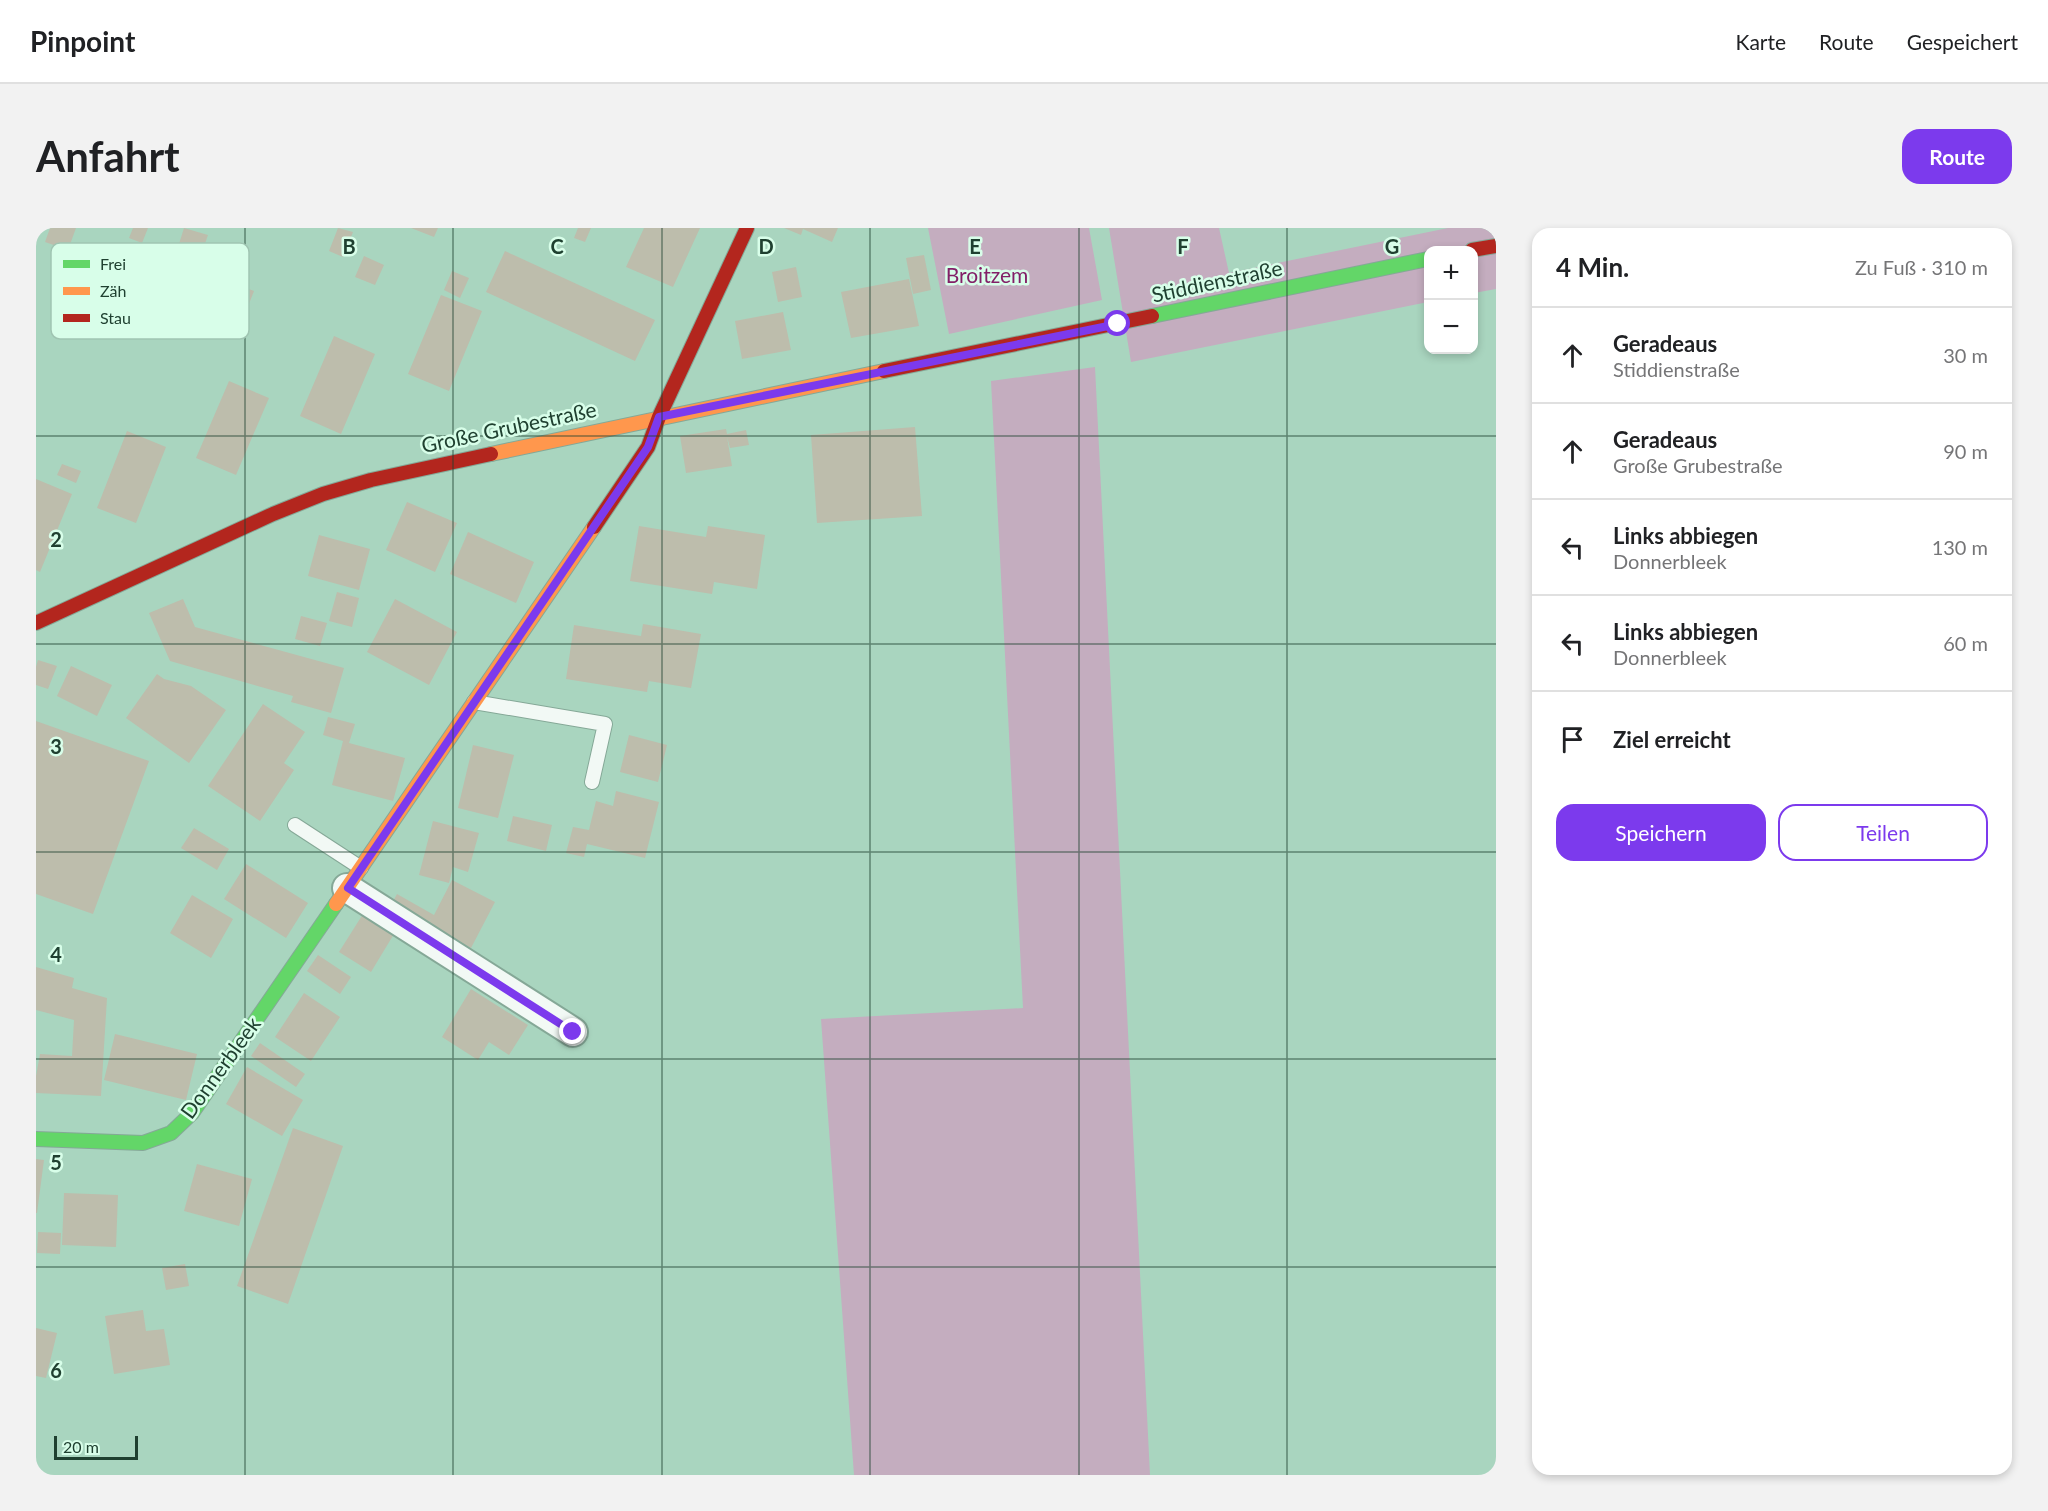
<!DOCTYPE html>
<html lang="de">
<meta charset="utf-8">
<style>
body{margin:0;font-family:Lato,sans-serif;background:#f2f2f2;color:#202124}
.controls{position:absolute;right:18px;top:18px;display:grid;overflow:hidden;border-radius:12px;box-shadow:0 3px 9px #0003}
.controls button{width:54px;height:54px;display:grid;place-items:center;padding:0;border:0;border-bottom:2px solid #e0e0e0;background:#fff;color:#202124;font:30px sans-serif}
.scale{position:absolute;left:18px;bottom:15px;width:84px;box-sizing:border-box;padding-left:6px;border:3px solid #1f4030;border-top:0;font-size:16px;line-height:21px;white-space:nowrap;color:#1f4030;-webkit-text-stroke:4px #d8fee9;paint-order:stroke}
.stop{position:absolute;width:18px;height:18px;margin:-14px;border:4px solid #7c3aed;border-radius:50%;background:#fff}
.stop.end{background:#7c3aed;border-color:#fff;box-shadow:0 2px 6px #0008}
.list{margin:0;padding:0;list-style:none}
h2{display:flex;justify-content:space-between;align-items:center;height:78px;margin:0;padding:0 24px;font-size:26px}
h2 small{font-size:20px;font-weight:400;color:#757577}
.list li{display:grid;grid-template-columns:39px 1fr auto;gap:18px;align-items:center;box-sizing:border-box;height:96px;padding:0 24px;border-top:2px solid #e0e0e0}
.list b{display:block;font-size:22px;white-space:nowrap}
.list p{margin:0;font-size:20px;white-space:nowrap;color:#757577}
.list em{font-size:20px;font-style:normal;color:#757577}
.actions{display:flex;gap:12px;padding:18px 24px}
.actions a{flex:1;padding:14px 0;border:2px solid #7c3aed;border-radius:18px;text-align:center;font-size:21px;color:#7c3aed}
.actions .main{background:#7c3aed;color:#fff}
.icon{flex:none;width:33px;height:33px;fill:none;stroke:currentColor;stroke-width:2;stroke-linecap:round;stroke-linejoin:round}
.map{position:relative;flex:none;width:1460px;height:1247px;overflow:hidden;border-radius:18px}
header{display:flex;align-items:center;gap:36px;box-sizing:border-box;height:84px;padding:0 30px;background:#fff;border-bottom:2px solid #e0e0e0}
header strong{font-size:28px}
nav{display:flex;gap:33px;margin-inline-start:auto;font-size:21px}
.intro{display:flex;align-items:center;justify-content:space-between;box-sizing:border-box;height:144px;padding:0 36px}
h1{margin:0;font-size:42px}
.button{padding:15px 27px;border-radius:18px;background:#7c3aed;color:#fff;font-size:21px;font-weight:700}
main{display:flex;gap:36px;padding:0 36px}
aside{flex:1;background:#fff;border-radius:18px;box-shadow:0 3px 9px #0003}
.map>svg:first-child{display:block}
.green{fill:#c4adbf}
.building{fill:#bdbdac}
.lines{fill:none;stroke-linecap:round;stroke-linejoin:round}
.lane-casing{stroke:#85a897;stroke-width:16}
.street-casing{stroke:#85a897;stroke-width:32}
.fast-casing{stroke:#85a897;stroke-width:16}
.slow-casing{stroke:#85a897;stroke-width:16}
.jam-casing{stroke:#85a897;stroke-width:16}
.lane{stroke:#f2f9f5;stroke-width:14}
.street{stroke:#f2f9f5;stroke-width:28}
.fast{stroke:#63d668;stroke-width:14}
.slow{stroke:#ff974d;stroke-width:14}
.jam{stroke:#b3261e;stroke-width:14}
.route{stroke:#7c3aed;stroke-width:8}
.grid{fill:none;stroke:#1f4030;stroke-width:1.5;stroke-opacity:0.55}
.labels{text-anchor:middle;stroke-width:5;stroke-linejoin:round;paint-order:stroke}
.park-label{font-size:21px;fill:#821f67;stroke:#d8fee9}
.street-label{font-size:21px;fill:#1f4030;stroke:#d8fee9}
.key{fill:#d8fee9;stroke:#a0c5b2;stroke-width:1.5}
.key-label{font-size:16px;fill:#1f4030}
.grid-label{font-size:20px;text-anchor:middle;font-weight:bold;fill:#1f4030;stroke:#d8fee9;stroke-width:5;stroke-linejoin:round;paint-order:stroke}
</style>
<header>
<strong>Pinpoint</strong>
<nav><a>Karte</a><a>Route</a><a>Gespeichert</a></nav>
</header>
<div class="intro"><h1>Anfahrt</h1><a class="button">Route</a></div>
<main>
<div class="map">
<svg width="1460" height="1247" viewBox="0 0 1460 1247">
<rect width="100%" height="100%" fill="#a9d5bf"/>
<!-- green -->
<path class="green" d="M892,0H1053L1066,72L913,106Z
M1073,0H1183L1193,45L1412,0H1460V61L1438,65V22H1392V74L1095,134Z
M1059,139L1114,1247H818L785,791L987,780L955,153Z"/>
<!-- building -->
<path class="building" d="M14,0H40L32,22L9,14Z
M97,0H112L106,15L93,10Z
M148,0L172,7L165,27L142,19Z
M302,0L317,4L307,29L293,23Z
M375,0H402L398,9Z
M542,0H555L549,14L538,10Z
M608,0H664L637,59L590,39Z
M748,0H802L796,14L767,1L765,7Z
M469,23L619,92L599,133L450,64Z
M888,27L895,62L877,66L870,30Z
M328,28L348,37L339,57L319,49Z
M760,39L766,69L742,74L736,44Z
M416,43L433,50L424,70L408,62Z
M873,51L883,98L815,110L805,64Z
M205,58L218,63L211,81L191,73L195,61L202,63Z
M405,67L446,83L413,163L372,146Z
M747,84L755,122L706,131L699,93Z
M298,108L339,126L305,206L264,188Z
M193,153L233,170L200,247L160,230Z
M879,199L886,288L781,295L775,207Z
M690,201L691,206L710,202L713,217L694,220L691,209L696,238L650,245L644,208Z
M91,203L130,219L100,295L61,280Z
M26,236L45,243L40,255L21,247Z
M0,251L36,266L4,344L0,342Z
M371,274L421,295L399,344L350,322Z
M603,298L670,309L672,298L729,307L721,361L678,354L676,366L594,353Z
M432,304L498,334L480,375L414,346Z
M283,307L334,321L323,362L272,348Z
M301,364L323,370L316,399L293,393Z
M147,371L159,399L308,440L295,485L255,474L257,468L134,433L113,385Z
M359,371L421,404L393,457L331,424Z
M265,388L291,395L284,418L259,411Z
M607,396L665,406L655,460L613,453L611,464L530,451L538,397L605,408Z
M2,432L21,438L12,461L0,457V439Z
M35,438L76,457L61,488L21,468Z
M121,446L128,451L155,458L190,482L153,535L90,490Z
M227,476L269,504L248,535L258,542L224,593L172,558Z
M292,489L319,496L313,515L369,530L357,573L296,557L307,513L287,507Z
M0,493L113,533L57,686L0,666Z
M593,507L631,517L622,554L584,544Z
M437,517L478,527L462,590L422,580Z
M580,563L623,574L609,630L551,616L548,629L530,625L537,599L553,602L560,573L577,578Z
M477,588L516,597L510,623L471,613Z
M397,593L443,605L432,644L417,639L413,655L383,647Z
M158,600L193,621L181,642L145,620Z
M210,636L272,675L250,710L188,671Z
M416,652L459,674L435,720L392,698L395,690L391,698L355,677L361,666L398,687Z
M156,667L197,691L175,730L134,705Z
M327,686L358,706L335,744L303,724Z
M282,727L315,749L304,766L271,743Z
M0,739L38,750L36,760L71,770L65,868L0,865V848L4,826L36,828L38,792L0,782Z
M435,761L492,797L473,827L453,814L442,832L406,809Z
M268,765L304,789L275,833L239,809Z
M79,806L161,826L150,872L68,852Z
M224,815L269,846L260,859L215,828Z
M211,839L267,872L246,908L190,876Z
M257,900L307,918L252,1076L201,1058Z
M0,931L8,932L1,985H0Z
M161,936L216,951L203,998L148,983Z
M28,965L82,967L80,1019L26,1017Z
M2,1004L25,1005L24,1026L1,1025Z
M149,1036L153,1058L130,1062L126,1040Z
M107,1082L110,1103L128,1101L134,1137L78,1146L69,1088Z
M0,1100L21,1105L10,1150L0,1148Z"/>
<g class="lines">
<defs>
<path id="lane" d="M438,474L569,496L556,554
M259,597L325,640"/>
<path id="street" d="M311,660L537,804"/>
<path id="fast" d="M1116,88L1392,31
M0,911L107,915L135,905L156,885L300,676"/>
<path id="slow" d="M455,226L848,143
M300,676L558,299"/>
<path id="jam" d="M1436,22L1460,18
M848,143L1116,88
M558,299L612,219L623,189L711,0
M0,395L237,286L287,266L335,252L455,226"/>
</defs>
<!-- lane casing -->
<use href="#lane" class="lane-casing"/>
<!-- street casing -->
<use href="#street" class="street-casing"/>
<!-- fast casing -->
<use href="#fast" class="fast-casing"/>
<!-- slow casing -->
<use href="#slow" class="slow-casing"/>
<!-- jam casing -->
<use href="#jam" class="jam-casing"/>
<!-- lane -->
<use href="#lane" class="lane"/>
<!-- street -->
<use href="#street" class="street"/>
<!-- fast -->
<use href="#fast" class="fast"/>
<!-- slow -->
<use href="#slow" class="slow"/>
<!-- jam -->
<use href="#jam" class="jam"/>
</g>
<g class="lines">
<!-- route -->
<path class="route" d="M537,804L312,660L612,219L623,189L1082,96"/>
</g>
<!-- grid -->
<path class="grid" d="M209,0V1247M417,0V1247M626,0V1247M834,0V1247M1043,0V1247M1251,0V1247M0,208H1460M0,416H1460M0,624H1460M0,831H1460M0,1039H1460"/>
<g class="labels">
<!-- park labels -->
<g class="park-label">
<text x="951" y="55">Broitzem</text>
</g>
<!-- street labels -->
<g class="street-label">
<text transform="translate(1181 54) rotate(-12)" y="7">Stiddienstraße</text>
<text transform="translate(473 200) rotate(-12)" y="7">Große Grubestraße</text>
<text transform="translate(185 840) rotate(-54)" y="7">Donnerbleek</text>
</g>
</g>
<!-- legend -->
<rect x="15" y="15" width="198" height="96" rx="9" class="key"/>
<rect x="27" y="32" width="27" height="8" fill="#63d668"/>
<rect x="27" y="59" width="27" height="8" fill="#ff974d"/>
<rect x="27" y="86" width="27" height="8" fill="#b3261e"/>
<g class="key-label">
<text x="64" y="42">Frei</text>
<text x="64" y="69">Zäh</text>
<text x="64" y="96">Stau</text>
</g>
<g class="grid-label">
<text x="313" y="26">B</text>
<text x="521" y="26">C</text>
<text x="730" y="26">D</text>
<text x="939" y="26">E</text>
<text x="1147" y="26">F</text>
<text x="1356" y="26">G</text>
<text x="20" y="319">2</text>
<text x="20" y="526">3</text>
<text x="20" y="734">4</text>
<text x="20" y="942">5</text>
<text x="20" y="1150">6</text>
</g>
</svg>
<div class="controls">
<button>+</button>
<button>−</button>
</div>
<div class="scale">20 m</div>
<div class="stop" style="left:1082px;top:96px"></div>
<div class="stop end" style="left:537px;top:804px"></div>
</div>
<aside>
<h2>4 Min.<small>Zu Fuß · 310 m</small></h2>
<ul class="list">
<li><svg class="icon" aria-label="ahead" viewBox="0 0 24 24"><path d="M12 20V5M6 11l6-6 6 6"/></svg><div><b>Geradeaus</b><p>Stiddienstraße</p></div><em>30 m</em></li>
<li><svg class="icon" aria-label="ahead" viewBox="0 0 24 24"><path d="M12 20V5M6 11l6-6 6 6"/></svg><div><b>Geradeaus</b><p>Große Grubestraße</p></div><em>90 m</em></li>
<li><svg class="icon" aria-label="left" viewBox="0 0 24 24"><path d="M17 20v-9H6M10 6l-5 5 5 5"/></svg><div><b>Links abbiegen</b><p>Donnerbleek</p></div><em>130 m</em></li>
<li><svg class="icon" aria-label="left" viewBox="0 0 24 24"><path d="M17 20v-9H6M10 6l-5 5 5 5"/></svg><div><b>Links abbiegen</b><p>Donnerbleek</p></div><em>60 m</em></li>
<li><svg class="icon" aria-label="arrive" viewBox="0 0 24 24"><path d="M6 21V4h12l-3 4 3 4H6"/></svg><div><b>Ziel erreicht</b></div></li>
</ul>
<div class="actions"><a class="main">Speichern</a><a>Teilen</a></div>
</aside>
</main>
